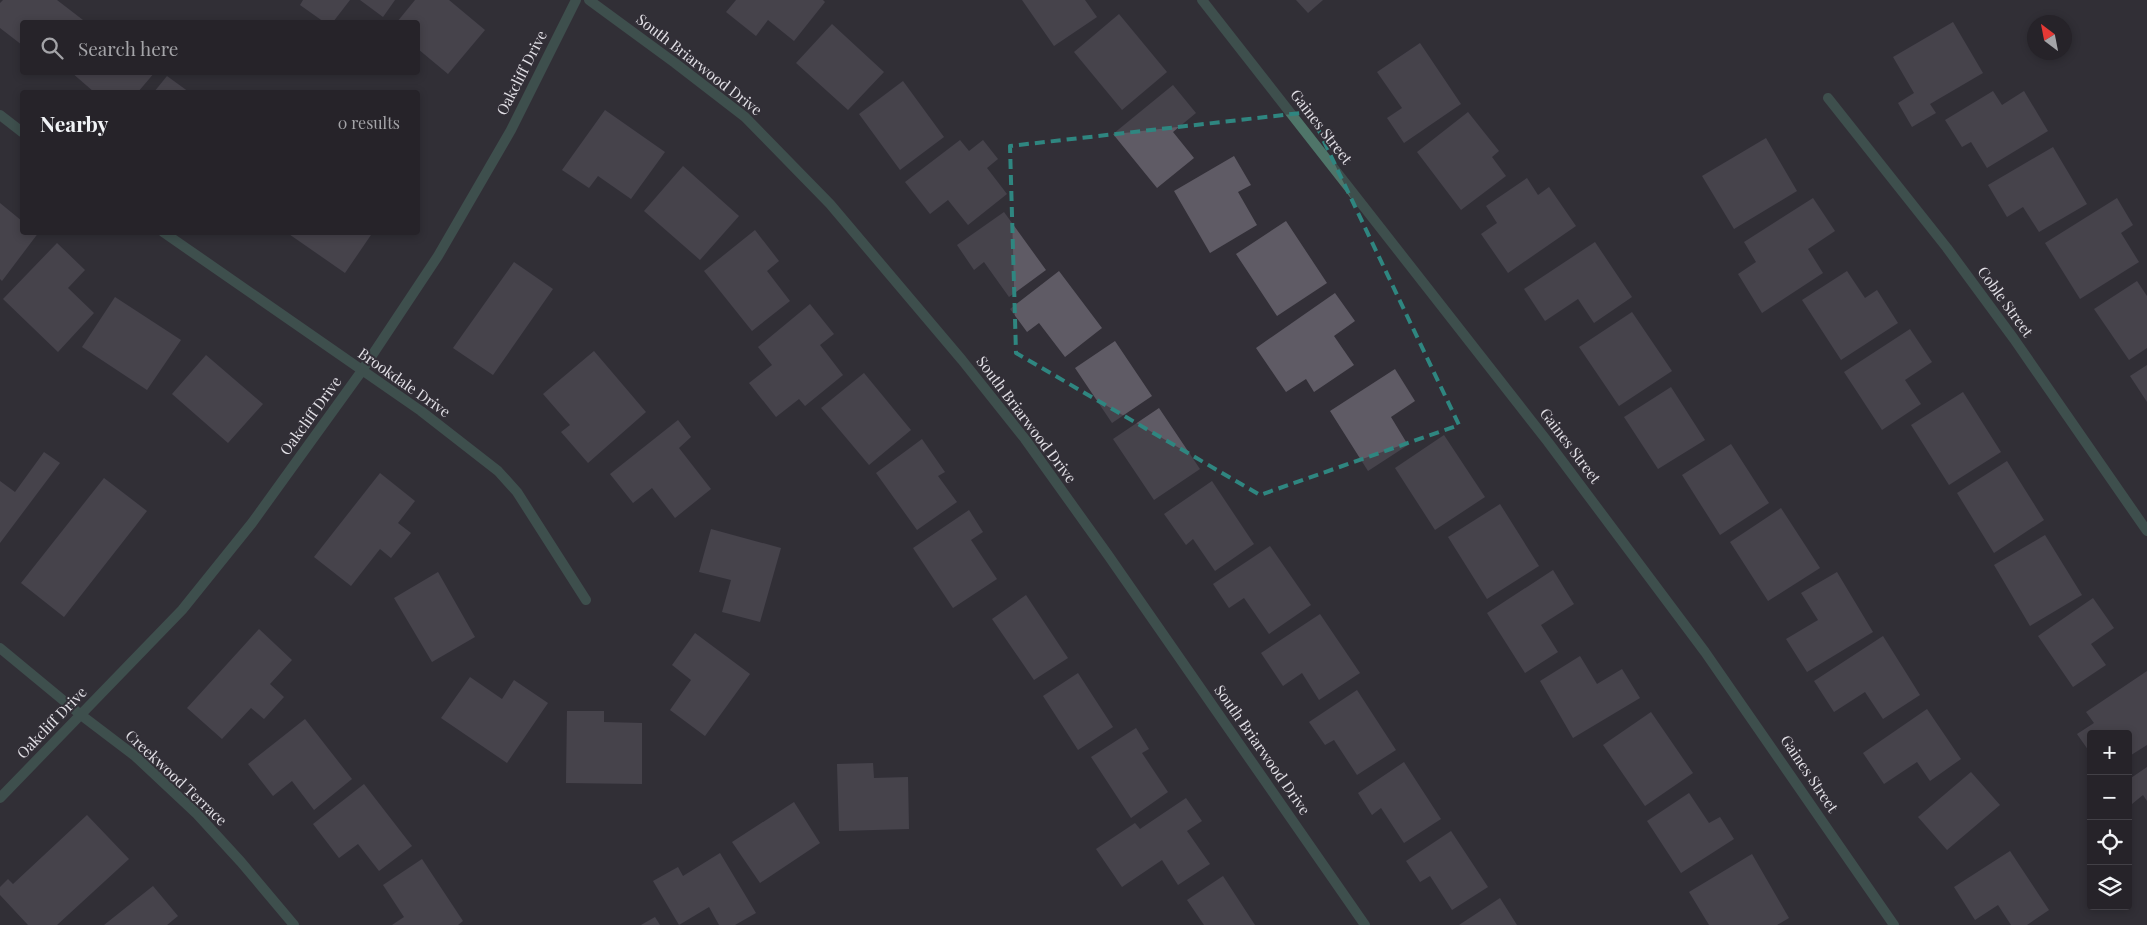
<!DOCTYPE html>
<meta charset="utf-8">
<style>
body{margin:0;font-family:"Playfair Display",serif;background:#2e2b31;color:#f1f3f6}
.controls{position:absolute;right:15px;bottom:15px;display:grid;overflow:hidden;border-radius:5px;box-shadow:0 2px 8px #0003}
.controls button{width:45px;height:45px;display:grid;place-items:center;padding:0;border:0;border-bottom:1px solid #424046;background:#262329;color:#f1f3f6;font:25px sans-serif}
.compass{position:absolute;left:2027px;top:15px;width:45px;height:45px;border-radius:50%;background:#262329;box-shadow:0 2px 8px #0003;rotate:328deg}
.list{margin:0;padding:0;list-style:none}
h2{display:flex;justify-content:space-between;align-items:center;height:65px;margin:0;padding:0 20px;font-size:21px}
h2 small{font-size:16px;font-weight:400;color:#a4a4a8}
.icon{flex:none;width:28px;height:28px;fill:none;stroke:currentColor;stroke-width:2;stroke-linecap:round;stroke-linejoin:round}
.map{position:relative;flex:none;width:2147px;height:925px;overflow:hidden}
.search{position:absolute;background:#262329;box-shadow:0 2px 8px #0003;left:20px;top:20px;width:400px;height:55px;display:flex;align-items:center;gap:12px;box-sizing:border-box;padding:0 18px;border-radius:5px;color:#a4a4a8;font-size:19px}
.panel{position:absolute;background:#262329;box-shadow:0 2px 8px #0003;left:20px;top:90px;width:400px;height:145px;border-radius:5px}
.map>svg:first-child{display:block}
.building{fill:#5f5b65}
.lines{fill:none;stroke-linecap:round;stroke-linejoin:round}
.street{stroke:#4f7569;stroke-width:10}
.marked{fill:none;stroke:#2f8680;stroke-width:4;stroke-dasharray:10 6;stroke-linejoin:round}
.labels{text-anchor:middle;stroke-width:4;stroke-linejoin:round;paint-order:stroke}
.street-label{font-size:15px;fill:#e2e0e6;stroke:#322f37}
</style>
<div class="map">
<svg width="2147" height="925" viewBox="0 0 2147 925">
<rect width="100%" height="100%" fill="#322f37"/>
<!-- building -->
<path class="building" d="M3,0H57L83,20L80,22H22V45L0,28V3Z
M303,0H350L333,22H324L300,5Z
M360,0H395L383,17Z
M415,0H449L485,30L448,74L418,49V22H397Z
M736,0H823L825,2L794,41L768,20L756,36L726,12Z
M1022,0H1085L1097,17L1054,46Z
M1296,0H1323L1308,13Z
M1119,14L1167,72L1122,110L1074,52Z
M1953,22L1983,73L1930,104L1936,113L1912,127L1898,103L1914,93L1893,57Z
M832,24L884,72L848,110L796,63Z
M1420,43L1461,104L1404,143L1387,118L1402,108L1377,72Z
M71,72H155L138,92H94Z
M167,76L189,92H154Z
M903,81L944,137L900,170L859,114Z
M1173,85L1196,113L1173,132L1194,158L1157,188L1113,134Z
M1993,91L2002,105L2024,91L2048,131L1987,168L1971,142L1962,147L1945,120Z
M605,110L665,152L631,199L598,176L589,188L562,170Z
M1468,112L1499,151L1492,157L1506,176L1461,210L1417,152Z
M1766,138L1797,191L1734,229L1702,176Z
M960,140L969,151L983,140L998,159L987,168L1007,194L968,225L948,200L930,214L905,182Z
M2053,147L2087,204L2039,232L2023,207L2007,217L1988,185Z
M1234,156L1251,185L1238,192L1257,225L1210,253L1174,191Z
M683,166L739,216L700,260L644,211Z
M1527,178L1538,195L1549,187L1576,226L1508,273L1481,234L1497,223L1486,206Z
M1813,198L1835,231L1808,249L1823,273L1762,313L1738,274L1756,262L1744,242Z
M2117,198L2133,225L2121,233L2139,262L2080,299L2045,243Z
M0,203L22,221V232H39L2,281L0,279Z
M1004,212L1046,270L1009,297L984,262L974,270L957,245Z
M1286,221L1327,283L1277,316L1236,254Z
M755,230L779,261L767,271L790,301L752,331L704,271Z
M286,232H373L345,273Z
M1595,242L1632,297L1594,323L1578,299L1545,321L1524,289Z
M57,243L85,270L68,288L94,313L58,352L3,299Z
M514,262L553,289L493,375L453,348Z
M1059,271L1102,328L1065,357L1039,323L1027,332L1010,309Z
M1847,271L1865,298L1877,290L1898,323L1841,360L1802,300Z
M2137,281L2147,296V348L2129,360L2094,309Z
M1335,293L1355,321L1334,336L1354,365L1314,392L1306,379L1286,392L1256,348Z
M115,297L181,340L147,390L82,347Z
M810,304L834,334L820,345L843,375L805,406L799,399L776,417L749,383L772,365L758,347Z
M1632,312L1672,371L1619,406L1579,347Z
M1910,329L1932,362L1905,380L1921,404L1882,430L1844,372Z
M1115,341L1152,396L1112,423L1075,368Z
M594,351L646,412L588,463L561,432L570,425L543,394Z
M206,355L263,404L228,443L172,394Z
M2147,365V402L2130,376Z
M1395,369L1415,401L1391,417L1408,445L1368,471L1330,411Z
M864,373L911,430L869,465L821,408Z
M1671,387L1705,440L1658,469L1624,417Z
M1963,392L2001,452L1949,485L1911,425Z
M1159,408L1200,469L1154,500L1113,439Z
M678,420L691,437L679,448L711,489L675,518L652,488L633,503L610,474Z
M1444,435L1485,497L1435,530L1395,468Z
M922,439L945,472L938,476L957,502L917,530L876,473Z
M1731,444L1769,503L1720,535L1682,475Z
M44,452L60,463L0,543V481L15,492Z
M2007,461L2044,520L1994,553L1957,493Z
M380,473L415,501L398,523L411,533L391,558L380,549L351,586L314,557Z
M104,478L147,511L64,617L21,583Z
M1212,481L1254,544L1215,571L1193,539L1186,545L1164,514Z
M1500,504L1539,566L1487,599L1448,537Z
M1781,508L1820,568L1768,601L1730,542Z
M969,510L983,532L971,540L997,579L953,608L913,548Z
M711,529L781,548L760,622L722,612L731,580L699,572Z
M2045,535L2082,595L2030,626L1994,565Z
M1270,546L1311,605L1269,634L1244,598L1229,608L1213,584Z
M1553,570L1574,604L1541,625L1558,652L1525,673L1487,613Z
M438,572L475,637L432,662L394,598Z
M1837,572L1873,632L1807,672L1786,639L1818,620L1801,593Z
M1026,595L1068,658L1034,680L992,619Z
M2093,598L2114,628L2091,644L2106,665L2073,687L2038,636Z
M1320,614L1360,673L1319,700L1302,673L1283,686L1261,653Z
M259,629L292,660L270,684L284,697L264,719L251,708L222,739L187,708Z
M695,633L750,674L705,736L670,710L691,680L672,665Z
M1883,636L1920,695L1883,719L1865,692L1834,712L1814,681Z
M1580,656L1597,684L1622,669L1640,698L1573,738L1540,681Z
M2147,671V745L2128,757V734H2091V754L2077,734L2094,723L2086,712Z
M1078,673L1113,727L1078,750L1043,696Z
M470,677L502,699L514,680L548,703L507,763L441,718Z
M1357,690L1396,750L1357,775L1334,740L1325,745L1309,722Z
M1927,709L1961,759L1930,781L1917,762L1884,784L1863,753Z
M567,711H604V722L642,723V784L566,783Z
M1651,712L1693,773L1645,806L1603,745Z
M305,719L352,779L314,810L292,781L273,796L248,764Z
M1136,728L1149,749L1142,753L1168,792L1131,818L1091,757Z
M1404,762L1441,819L1404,843L1381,808L1372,815L1358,793Z
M873,763L874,778L908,777L909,829L839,831L837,764Z
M2147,767V801L2143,795L2132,804L2128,797V780Z
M1971,772L2000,805L1947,850L1918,817Z
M364,784L412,846L379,871L358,844L339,858L313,824Z
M1689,793L1709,823L1720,817L1734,839L1681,873L1647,821Z
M1186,798L1202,821L1187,831L1210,864L1178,885L1162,860L1122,887L1096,849L1135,823L1140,829Z
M794,802L820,843L760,883L732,842Z
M87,815L129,859L57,925H28L0,895V887L8,879L13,884Z
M1451,831L1488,887L1452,910L1430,876L1420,882L1406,861Z
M2010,851L2049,910L2027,925H2011L1998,905L1975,920L1954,887Z
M720,853L756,913L735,925H719L709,907L679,925L653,881L678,867L683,876Z
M1752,854L1789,918L1777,925H1709L1689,892Z
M422,859L463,921L458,925H392L404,917L383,885Z
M1223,876L1255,925H1204L1187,900Z
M153,886L178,916L167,925H104Z
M1500,898L1517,925H1459Z
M655,917L660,925H641Z"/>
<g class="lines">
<!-- street -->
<path class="street" d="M589,0L675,63L745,117L830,204L962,360L1025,439L1108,555L1365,925
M1202,0L1548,442L1705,652L1894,925
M1828,98L1947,248L2014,339L2147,531
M0,115L22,132
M163,232L421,411L498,471L517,492L586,600
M0,648L81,715L135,756L197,814L241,862L294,925
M0,798L182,610L252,523L361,372L438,256L511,130L576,0"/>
</g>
<!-- marked area -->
<path d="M0 0H2147V925H0ZM1310,112L1459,425L1260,495L1016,353L1010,146Z" fill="#322f37" fill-opacity=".55" fill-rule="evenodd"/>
<path class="marked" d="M1310,112L1459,425L1260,495L1016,353L1010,146Z"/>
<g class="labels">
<!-- street labels -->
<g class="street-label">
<text transform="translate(699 65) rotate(38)" y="5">South Briarwood Drive</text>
<text transform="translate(522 73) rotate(-63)" y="5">Oakcliff Drive</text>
<text transform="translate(1321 127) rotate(52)" y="5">Gaines Street</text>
<text transform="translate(2005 302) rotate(54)" y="5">Coble Street</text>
<text transform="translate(404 383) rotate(35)" y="5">Brookdale Drive</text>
<text transform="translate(311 416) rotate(-54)" y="5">Oakcliff Drive</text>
<text transform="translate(1026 420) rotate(53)" y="5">South Briarwood Drive</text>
<text transform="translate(1570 446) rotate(53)" y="5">Gaines Street</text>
<text transform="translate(52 723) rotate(-46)" y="5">Oakcliff Drive</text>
<text transform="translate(1262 750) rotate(55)" y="5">South Briarwood Drive</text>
<text transform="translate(1809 774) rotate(56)" y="5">Gaines Street</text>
<text transform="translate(176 778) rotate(43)" y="5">Creekwood Terrace</text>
</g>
</g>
</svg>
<div class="controls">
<button>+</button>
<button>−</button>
<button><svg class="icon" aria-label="locate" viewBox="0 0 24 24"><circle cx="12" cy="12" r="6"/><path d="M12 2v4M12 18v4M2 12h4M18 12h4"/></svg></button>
<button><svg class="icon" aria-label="layers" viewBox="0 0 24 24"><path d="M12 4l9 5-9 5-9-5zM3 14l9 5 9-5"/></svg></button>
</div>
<svg class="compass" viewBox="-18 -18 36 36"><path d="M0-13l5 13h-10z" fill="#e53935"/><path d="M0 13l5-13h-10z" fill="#a4a4a8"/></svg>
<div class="search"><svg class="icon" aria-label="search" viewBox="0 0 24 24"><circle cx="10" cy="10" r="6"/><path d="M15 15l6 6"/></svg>Search here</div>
<section class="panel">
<h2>Nearby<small>0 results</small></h2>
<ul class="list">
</ul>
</section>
</div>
